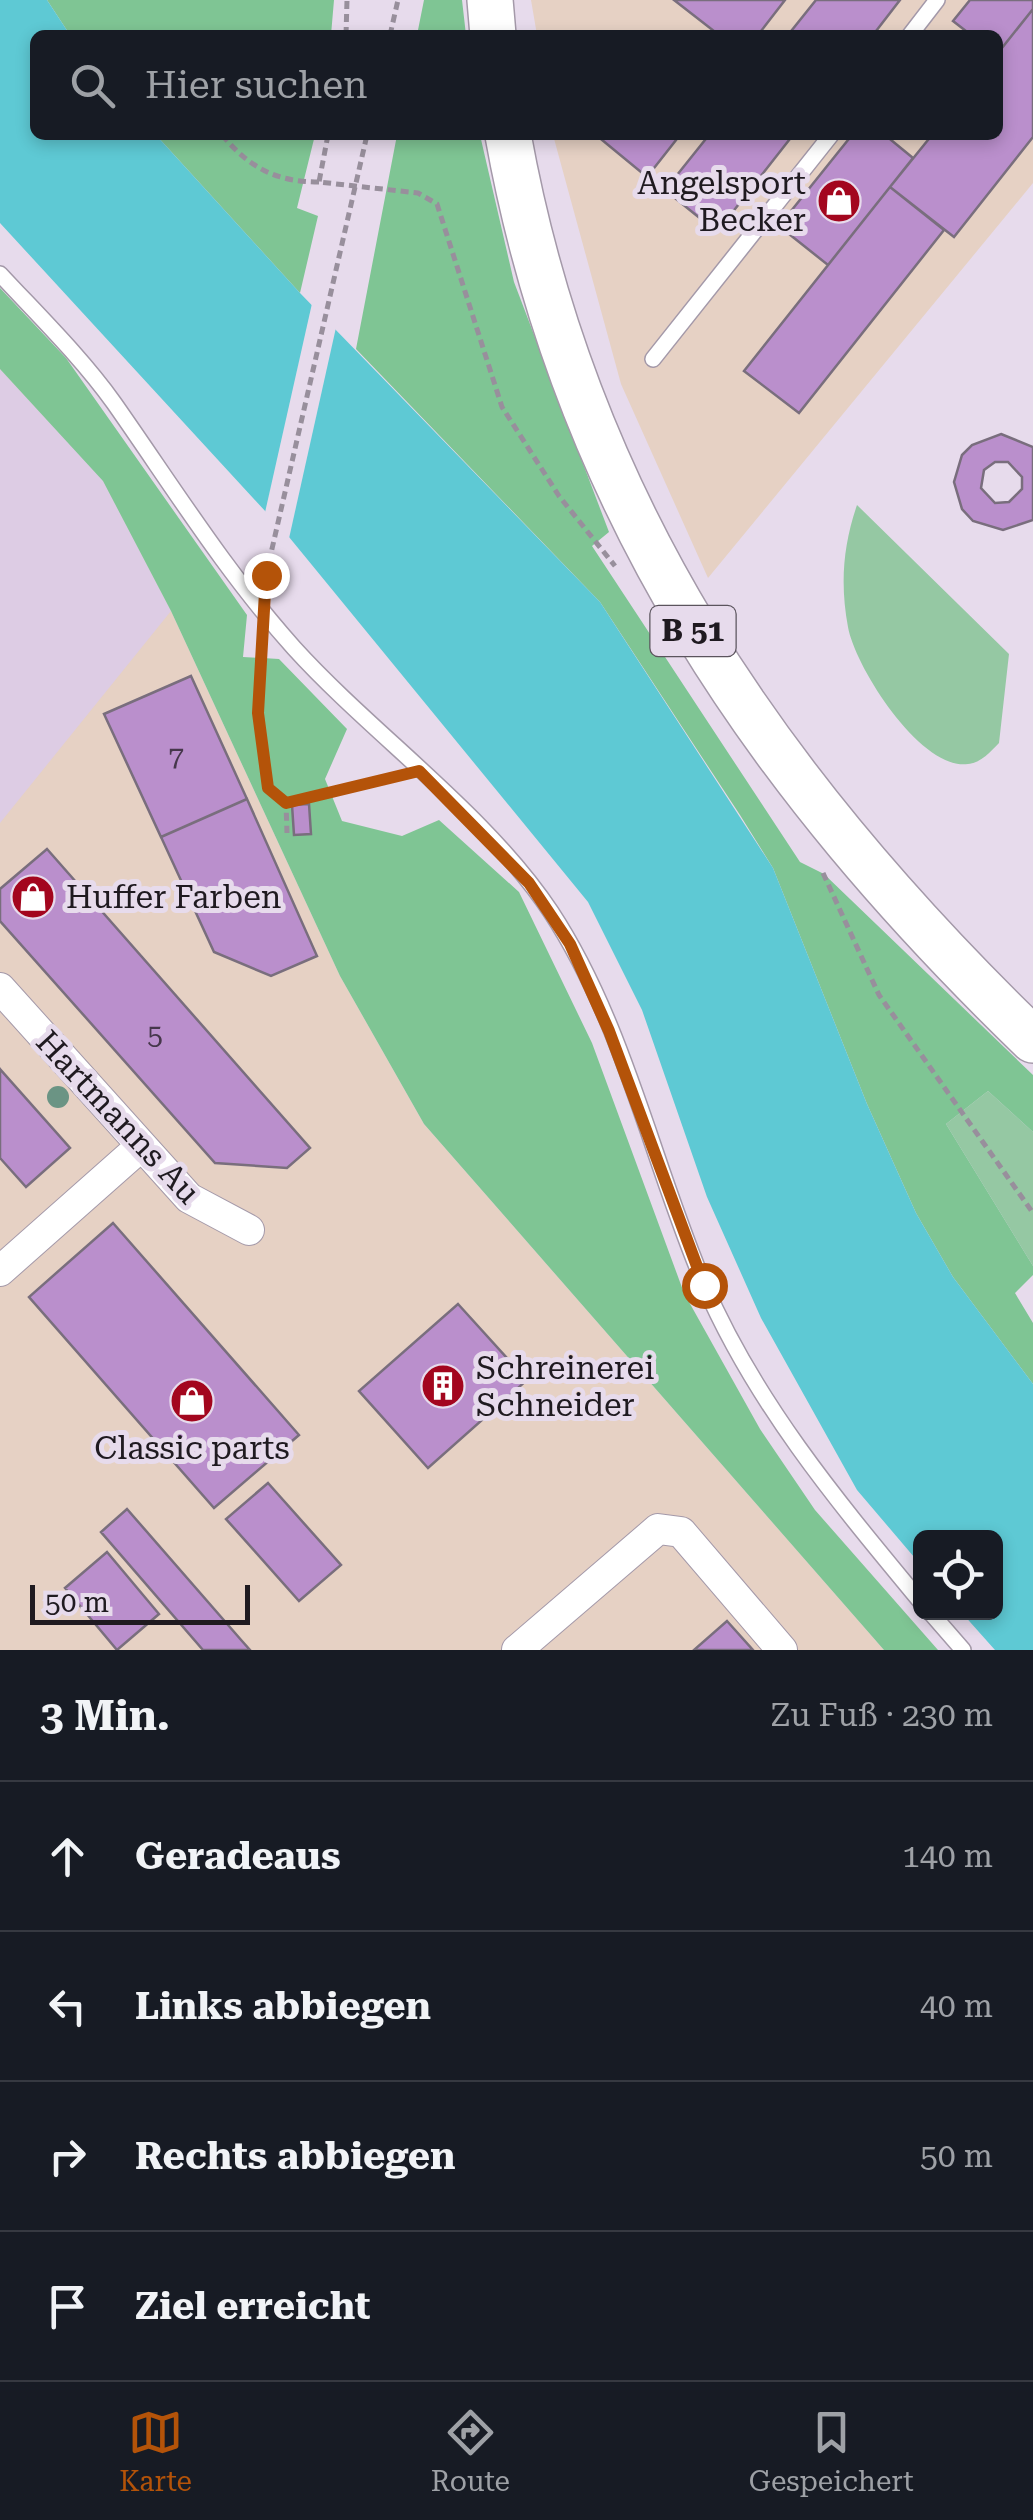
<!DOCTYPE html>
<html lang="de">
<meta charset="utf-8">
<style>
body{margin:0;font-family:"Roboto Serif",serif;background:#242831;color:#f1f3f6}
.controls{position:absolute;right:30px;bottom:30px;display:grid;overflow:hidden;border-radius:15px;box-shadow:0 5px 15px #0003}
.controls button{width:90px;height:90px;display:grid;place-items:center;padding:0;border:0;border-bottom:2px solid #363941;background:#171b24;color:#f1f3f6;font:50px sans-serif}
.scale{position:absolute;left:30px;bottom:25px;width:220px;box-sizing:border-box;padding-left:10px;border:5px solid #1f1a20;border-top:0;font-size:28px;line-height:35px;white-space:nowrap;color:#1f1a20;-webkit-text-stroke:8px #e7dbec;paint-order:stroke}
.stop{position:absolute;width:30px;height:30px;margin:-22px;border:8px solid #b45309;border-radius:50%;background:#fff}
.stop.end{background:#b45309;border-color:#fff;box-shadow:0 2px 10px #0008}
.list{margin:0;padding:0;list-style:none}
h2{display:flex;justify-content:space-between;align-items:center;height:130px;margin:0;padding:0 40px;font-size:42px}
h2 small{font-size:32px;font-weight:400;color:#9ea1a6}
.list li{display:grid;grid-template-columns:65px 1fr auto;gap:30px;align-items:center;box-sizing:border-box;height:150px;padding:0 40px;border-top:2px solid #363941}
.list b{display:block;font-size:38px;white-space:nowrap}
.list em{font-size:32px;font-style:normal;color:#9ea1a6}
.icon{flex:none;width:55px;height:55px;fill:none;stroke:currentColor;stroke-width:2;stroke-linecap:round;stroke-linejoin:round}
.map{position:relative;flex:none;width:1033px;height:1650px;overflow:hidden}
.search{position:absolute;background:#171b24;box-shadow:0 5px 15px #0003;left:30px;right:30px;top:30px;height:110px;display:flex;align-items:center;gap:25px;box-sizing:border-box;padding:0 35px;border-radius:15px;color:#9ea1a6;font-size:38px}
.sheet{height:730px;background:#171b24}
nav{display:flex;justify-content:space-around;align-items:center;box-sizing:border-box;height:140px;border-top:2px solid #363941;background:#171b24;font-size:28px;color:#9ea1a6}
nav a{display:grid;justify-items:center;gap:5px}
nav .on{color:#b45309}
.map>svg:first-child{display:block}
.commercial{fill:#e6d1c4}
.built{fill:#ddcce4}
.green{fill:#95c8a3}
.forest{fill:#7fc594}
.water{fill:#5ec9d4}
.pier{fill:#e7dbec}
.building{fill:#ba8fcc;stroke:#796e7d;stroke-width:2.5;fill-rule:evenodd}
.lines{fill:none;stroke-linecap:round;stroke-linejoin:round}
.lane-casing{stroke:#a499a9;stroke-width:18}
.street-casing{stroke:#a499a9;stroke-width:32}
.primary-casing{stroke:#a499a9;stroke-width:48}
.path{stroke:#988f9c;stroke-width:5;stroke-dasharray:8 5;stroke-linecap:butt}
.lane{stroke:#fff;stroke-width:15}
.street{stroke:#fff;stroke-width:30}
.primary{stroke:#fff;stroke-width:45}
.path-bridge{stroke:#988f9c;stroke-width:5;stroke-dasharray:8 5;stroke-linecap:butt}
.tree{fill:#6b9484}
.route{stroke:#b45309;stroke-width:12}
.labels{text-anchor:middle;stroke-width:10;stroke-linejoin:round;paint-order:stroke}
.number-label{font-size:28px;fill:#46374b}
.shield{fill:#e7dbec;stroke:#5b545d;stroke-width:2.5}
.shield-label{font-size:30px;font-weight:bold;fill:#1f1a20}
.poi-label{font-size:32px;fill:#1f1a20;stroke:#e7dbec;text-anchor:start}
.street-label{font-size:32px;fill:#1f1a20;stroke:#e7dbec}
</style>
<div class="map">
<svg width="1033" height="1650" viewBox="0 0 1033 1650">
<rect width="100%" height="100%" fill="#e7dbec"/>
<!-- commercial -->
<path class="commercial" d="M531,0H1033V183L708,578L621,384L553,135H998V35H537Z
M0,369L103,480L171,611L340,976L424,1124L884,1650H0Z"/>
<!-- built -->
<path class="built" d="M0,369L103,480L171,611L0,823Z"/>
<!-- green -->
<path class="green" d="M857,505L1009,654L999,743C991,751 981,763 968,764C921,771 855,667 848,627C840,584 843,546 857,505Z
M988,1091L1033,1132V1266L946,1124Z"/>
<!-- forest -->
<path class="forest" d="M47,0H334L331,35H70Z
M424,0H462L466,35H417Z
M156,135H315L297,208L318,216L300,293Z
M397,135H480L514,282L609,532L592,546L800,862L824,874L1033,1075V1132L988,1091L946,1124L1033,1266V1275L1015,1293L1033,1323V1384L953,1277L916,1213L867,1104L773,868L740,815L600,602L356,349Z
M0,288L66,358L247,615L243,657L279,659L347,729L325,779L342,821L402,836L439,820L519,892L592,1043L684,1293L760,1429L815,1510L938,1650H884L424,1124L340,976L171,611L103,481L0,369Z"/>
<!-- water -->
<path class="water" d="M0,0H47L70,35H35V135H156L300,293L600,602L773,868L867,1104L916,1213L953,1277L1033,1384V1650H995L962,1613L996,1612V1538H920V1564L857,1490L761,1318L707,1197L642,1010L588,902L289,537L0,223Z"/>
<!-- pier -->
<path class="pier" d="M313,299L337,323L288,543L264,517Z"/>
<!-- building -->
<path class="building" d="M674,0H785L758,35H719Z
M816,0H900L873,35H788Z
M970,0H1033V9L998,53V35H971L953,21Z
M1033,9V137L954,237L890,187L932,135H998V53Z
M596,135H680L647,177Z
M709,135H793L717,232L665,190Z
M852,135H885L913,158L828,265L779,226Z
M890,187L944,230L799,413L744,371Z
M1001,434L1033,447V520L1003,530L973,521L962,509L954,482L962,455L972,445ZM995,462H1008L1022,477V489L1009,502L995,503L981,488L984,470Z
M191,676L247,799L161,837L104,714Z
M247,799L317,956L271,976L214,952L161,837Z
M309,804L311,834L294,835L292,805Z
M47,849L310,1148L287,1168L215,1163L0,921V889Z
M0,1069L70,1148L26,1187L0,1158Z
M113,1223L299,1435L214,1508L29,1297Z
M458,1304L527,1380L428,1468L359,1391Z
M268,1483L341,1565L299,1601L226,1519Z
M127,1509L242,1641L250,1650H203L101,1532Z
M107,1552L159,1614L117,1650L65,1588Z
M727,1621L753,1650H694Z"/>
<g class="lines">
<defs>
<path id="lane" d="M910,35L937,0
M0,274C39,316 81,357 114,403C173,487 225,571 294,648C373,735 486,814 551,912C624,1023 652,1162 704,1284C755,1403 838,1502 920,1601
M653,359L831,135
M930,1612L963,1650"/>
<path id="street" d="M0,988L189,1198L249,1230
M0,1271L139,1148
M517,1650L658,1529L681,1532L782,1650"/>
<path id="primary" d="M490,0L493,35
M508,135C575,506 766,782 1033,1040"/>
</defs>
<!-- lane casing -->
<use href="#lane" class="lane-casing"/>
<!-- street casing -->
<use href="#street" class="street-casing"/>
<!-- primary casing -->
<use href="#primary" class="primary-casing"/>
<!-- path -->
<path class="path" d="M346,35L347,0
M390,35L398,0
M222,135C250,168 276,182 319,182
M328,135L319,182L418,193L437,204L502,407L559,496L615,566
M261,653L262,765L268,788L286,803L287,833
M286,803L395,777
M823,873L879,995L1033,1213"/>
<!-- lane -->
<use href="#lane" class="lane"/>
<!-- street -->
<use href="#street" class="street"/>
<!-- primary -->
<use href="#primary" class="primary"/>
<!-- path-bridge -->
<path class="path-bridge" d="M261,653L266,575L367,135"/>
</g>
<!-- trees -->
<circle class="tree" cx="58" cy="1097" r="11"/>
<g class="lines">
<!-- route -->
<path class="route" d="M266,575L258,713L268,788L286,803L419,771L529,883L570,944L609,1031L704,1285"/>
</g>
<!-- icons -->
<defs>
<symbol id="shop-disc" viewBox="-11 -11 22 22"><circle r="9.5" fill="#a3061e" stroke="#e7dbec"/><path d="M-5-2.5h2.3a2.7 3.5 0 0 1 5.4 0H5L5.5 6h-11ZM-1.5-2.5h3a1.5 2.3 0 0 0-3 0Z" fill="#fff"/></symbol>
<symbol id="building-disc" viewBox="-11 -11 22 22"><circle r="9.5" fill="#a3061e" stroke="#e7dbec"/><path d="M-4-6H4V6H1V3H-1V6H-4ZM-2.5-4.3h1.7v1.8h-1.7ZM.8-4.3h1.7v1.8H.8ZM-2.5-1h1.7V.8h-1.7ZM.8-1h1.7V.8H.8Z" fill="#fff"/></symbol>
</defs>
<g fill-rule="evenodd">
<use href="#shop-disc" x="814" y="176" width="50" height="50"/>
<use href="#shop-disc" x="8" y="872" width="50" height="50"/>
<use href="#building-disc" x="418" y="1361" width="50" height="50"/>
<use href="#shop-disc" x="167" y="1376" width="50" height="50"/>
</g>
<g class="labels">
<!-- number labels -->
<g class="number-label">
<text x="176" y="766">7</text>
<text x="155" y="1044">5</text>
</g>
<!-- shield labels -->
<rect class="shield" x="650.5" y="606" width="85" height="50" rx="8"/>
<g class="shield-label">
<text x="693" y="641">B 51</text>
</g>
<!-- poi labels -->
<g class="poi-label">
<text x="806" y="194" text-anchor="end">Angelsport<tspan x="806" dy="37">Becker</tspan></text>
<text x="66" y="908">Huffer Farben</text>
<text x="476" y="1379">Schreinerei<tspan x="476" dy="37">Schneider</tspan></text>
<text x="192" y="1459" text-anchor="middle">Classic parts</text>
</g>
<!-- street labels -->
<g class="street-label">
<text transform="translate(118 1117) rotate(47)" y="11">Hartmanns Au</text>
</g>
</g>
</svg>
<div class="controls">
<button><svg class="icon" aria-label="locate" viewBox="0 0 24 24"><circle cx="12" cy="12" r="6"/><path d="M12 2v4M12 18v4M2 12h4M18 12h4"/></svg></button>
</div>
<div class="scale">50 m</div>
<div class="stop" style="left:704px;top:1285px"></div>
<div class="stop end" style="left:266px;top:575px"></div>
<div class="search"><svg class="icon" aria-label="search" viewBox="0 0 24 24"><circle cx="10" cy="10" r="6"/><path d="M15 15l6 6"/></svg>Hier suchen</div>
</div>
<section class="sheet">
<h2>3 Min.<small>Zu Fuß · 230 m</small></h2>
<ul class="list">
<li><svg class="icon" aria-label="ahead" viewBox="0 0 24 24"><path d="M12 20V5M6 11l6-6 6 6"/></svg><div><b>Geradeaus</b></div><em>140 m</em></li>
<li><svg class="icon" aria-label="left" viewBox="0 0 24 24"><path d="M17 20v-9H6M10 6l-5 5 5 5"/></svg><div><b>Links abbiegen</b></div><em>40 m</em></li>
<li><svg class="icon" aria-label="right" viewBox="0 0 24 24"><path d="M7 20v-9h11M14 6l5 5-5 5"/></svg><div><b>Rechts abbiegen</b></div><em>50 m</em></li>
<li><svg class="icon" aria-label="arrive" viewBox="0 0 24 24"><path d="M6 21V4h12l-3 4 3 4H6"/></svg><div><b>Ziel erreicht</b></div></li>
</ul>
</section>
<nav>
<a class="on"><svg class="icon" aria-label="map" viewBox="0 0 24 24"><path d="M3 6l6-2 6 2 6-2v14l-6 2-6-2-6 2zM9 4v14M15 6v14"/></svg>Karte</a>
<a><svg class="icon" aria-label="directions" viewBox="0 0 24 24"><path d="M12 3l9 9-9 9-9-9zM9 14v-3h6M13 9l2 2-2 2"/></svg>Route</a>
<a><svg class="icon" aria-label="saved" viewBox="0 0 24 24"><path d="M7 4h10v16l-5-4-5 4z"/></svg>Gespeichert</a>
</nav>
